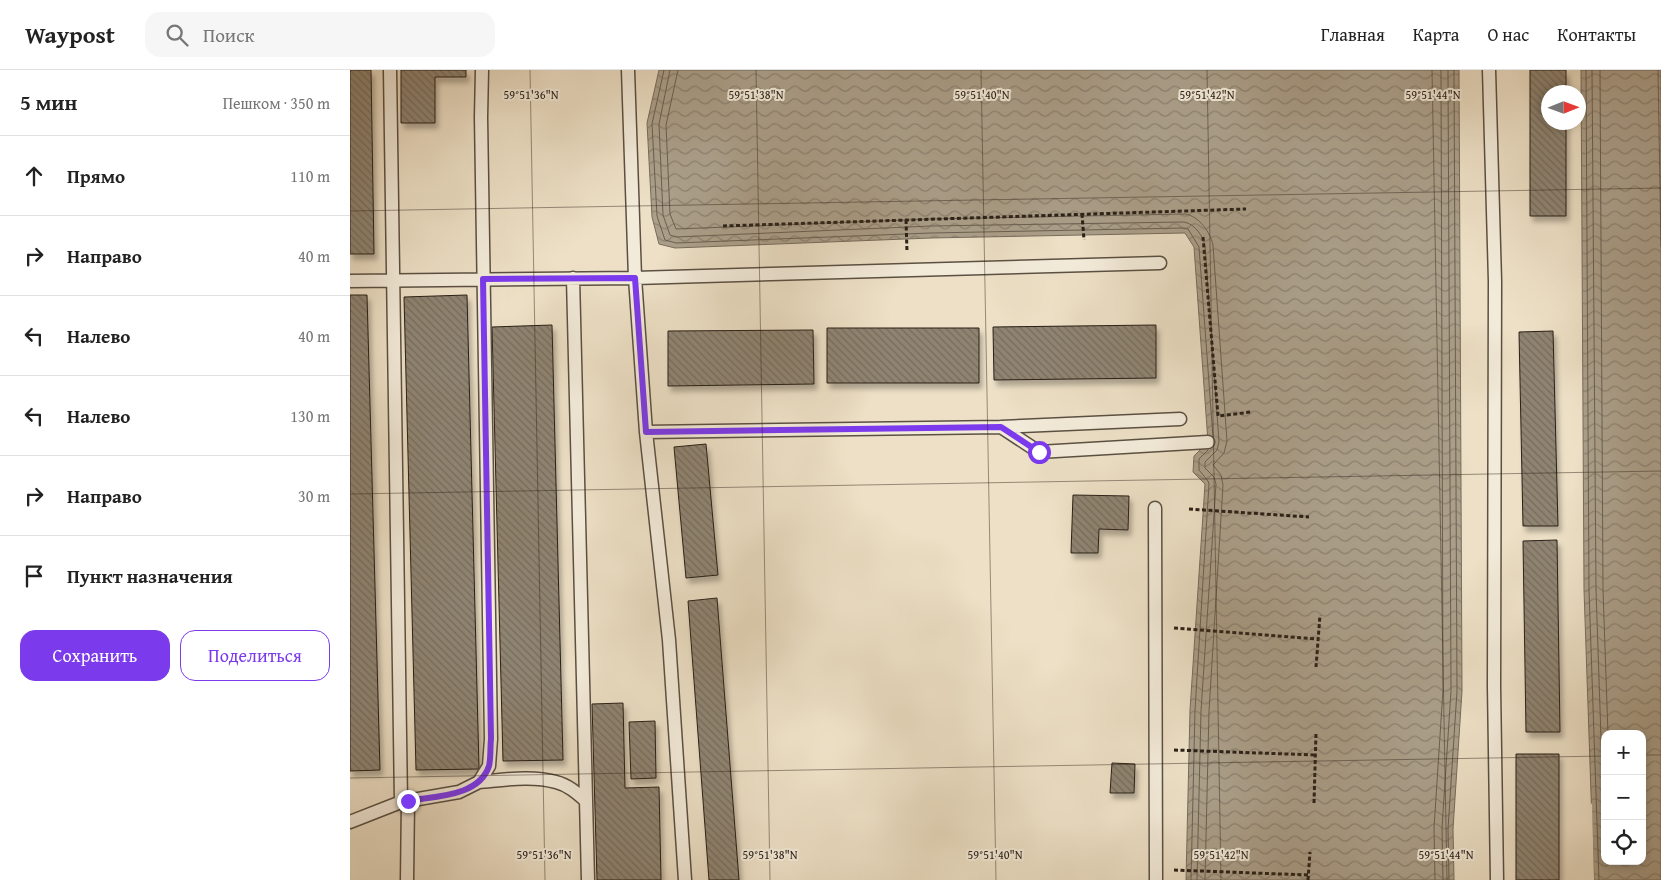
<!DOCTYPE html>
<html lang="ru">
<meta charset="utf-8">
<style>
body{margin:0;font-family:"Gentium Book Plus",serif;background:#f6f6f6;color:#222}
.controls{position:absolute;right:15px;bottom:15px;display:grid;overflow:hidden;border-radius:10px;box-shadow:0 2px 8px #0003}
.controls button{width:45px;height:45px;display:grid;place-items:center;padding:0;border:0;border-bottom:1px solid #e0e0e0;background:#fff;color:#222;font:25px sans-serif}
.compass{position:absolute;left:1191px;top:15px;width:45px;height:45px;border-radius:50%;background:#fff;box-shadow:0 2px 8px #0003;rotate:89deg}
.stop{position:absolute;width:15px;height:15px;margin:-11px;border:4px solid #7c3aed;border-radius:50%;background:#fff}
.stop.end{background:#7c3aed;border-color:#fff;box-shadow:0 1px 5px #0008}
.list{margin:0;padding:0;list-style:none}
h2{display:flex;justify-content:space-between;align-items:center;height:65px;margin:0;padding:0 20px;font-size:21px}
h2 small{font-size:16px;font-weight:400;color:#767676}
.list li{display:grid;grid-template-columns:32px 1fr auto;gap:15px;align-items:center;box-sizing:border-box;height:80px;padding:0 20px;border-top:1px solid #e0e0e0}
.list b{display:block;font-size:19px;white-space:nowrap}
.list em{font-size:16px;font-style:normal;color:#767676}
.actions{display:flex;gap:10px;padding:15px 20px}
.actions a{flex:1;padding:11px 0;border:1px solid #7c3aed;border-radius:15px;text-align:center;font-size:18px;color:#7c3aed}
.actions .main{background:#7c3aed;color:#fff}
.icon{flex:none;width:28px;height:28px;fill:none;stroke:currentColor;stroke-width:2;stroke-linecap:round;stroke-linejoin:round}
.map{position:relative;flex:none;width:1311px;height:810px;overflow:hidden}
header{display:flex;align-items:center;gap:30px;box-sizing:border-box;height:70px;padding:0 25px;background:#fff;border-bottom:1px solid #e0e0e0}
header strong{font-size:24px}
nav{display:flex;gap:28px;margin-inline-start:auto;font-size:18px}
.search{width:350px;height:45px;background:#f6f6f6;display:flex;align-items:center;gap:12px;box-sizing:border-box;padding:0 18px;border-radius:15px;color:#767676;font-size:19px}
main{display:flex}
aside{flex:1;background:#fff}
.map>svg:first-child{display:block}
.water{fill:url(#water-waves);stroke:#776c5c;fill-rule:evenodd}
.pier{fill:#ede0c6}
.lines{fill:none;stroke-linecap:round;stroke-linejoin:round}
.shore{stroke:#6a6050;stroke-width:1}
.building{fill:url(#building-back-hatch);stroke:#2a2017;filter:url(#shadow)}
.service-casing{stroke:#5b5043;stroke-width:15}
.path{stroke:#2a2017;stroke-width:3;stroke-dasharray:4 2.5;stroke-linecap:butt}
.service{stroke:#f3ebda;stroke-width:12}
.route{stroke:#7c3aed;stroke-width:6}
.ticks{fill:none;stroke:#2a2017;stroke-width:1;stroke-opacity:0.45}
.ticks-label{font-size:12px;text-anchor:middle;fill:#2a2017;stroke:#f3ebda;stroke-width:4;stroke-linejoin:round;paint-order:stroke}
</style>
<header>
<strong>Waypost</strong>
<div class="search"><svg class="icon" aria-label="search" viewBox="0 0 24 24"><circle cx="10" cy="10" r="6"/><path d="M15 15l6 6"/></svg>Поиск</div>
<nav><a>Главная</a><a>Карта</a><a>О нас</a><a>Контакты</a></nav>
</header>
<main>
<aside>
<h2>5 мин<small>Пешком · 350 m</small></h2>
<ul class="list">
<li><svg class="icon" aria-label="ahead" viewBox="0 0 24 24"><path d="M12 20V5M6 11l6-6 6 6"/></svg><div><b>Прямо</b></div><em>110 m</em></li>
<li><svg class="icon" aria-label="right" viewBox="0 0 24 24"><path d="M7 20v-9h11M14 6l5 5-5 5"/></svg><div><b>Направо</b></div><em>40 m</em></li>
<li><svg class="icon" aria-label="left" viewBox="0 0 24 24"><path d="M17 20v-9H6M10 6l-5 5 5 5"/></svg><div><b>Налево</b></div><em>40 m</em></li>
<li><svg class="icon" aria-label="left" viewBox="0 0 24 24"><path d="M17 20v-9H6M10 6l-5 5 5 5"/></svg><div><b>Налево</b></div><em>130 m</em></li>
<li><svg class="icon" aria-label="right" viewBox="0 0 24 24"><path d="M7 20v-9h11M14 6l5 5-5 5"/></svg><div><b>Направо</b></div><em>30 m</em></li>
<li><svg class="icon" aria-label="arrive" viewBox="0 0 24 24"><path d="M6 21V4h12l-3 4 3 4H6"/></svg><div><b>Пункт назначения</b></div></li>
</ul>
<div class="actions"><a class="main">Сохранить</a><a>Поделиться</a></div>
</aside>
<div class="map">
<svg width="1311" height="810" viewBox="0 0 1311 810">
<defs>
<pattern id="water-waves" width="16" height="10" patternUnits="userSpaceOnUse" patternTransform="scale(1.25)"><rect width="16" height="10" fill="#ab9f8a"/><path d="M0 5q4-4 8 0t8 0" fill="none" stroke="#8b8170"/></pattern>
<pattern id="building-back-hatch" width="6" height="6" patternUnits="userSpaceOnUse" patternTransform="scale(1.25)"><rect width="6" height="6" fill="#8f8472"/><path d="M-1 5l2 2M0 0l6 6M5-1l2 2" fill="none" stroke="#756c5d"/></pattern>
<filter id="shadow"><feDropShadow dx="3" dy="5.5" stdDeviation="2.5" flood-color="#0004"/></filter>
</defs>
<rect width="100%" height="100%" fill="#ede0c6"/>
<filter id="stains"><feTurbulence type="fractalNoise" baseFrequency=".004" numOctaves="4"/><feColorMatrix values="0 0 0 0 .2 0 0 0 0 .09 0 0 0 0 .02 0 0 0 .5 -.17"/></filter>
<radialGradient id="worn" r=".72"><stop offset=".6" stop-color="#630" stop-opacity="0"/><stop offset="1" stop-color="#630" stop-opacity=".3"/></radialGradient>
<!-- water -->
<path class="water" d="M309,0H1109L1112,621L1103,759L1104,810H836L840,640L855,414L843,402L844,386L858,372L844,177L835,163L581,168L325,178L309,174L302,147L297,53Z
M1231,0H1311V810H1244L1234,520ZM1255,664H1292V791H1255Z"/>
<!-- pier -->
<path class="pier" d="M1242,733L1244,810H1242L1239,737Z"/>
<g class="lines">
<!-- shore -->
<path class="shore" d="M314,0L302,54L307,146L315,170L326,173L581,163L834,158L838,159L849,177L863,367
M320,0L309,54L313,145L320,165L326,167L581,156L834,152C845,154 853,166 855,176L869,372L867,380L855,392V398L864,407L866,414L851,641L847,810
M328,0L316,55L320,144L326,159L581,149L835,144C849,146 860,162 863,175L877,371L874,383L863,395L871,405L873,415L859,641L855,810
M1236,0L1239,520L1249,810
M1242,0L1246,520L1255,786
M1250,0L1253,520L1258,664
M841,810L845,640L859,414L858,411L849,400V389L858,380
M1085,810L1084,758L1093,620L1091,0
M1093,810L1092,758L1101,621L1098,0
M1099,810L1098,759L1107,621L1104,0"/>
</g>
<!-- building -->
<path class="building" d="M0,0H21L24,184H0Z
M51,0H116V7H85V53H51Z
M1180,0H1216V22H1198V52H1216V146H1180Z
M0,225H17L30,700L0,701Z
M117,225L129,699L66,700L54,227Z
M202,255L213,690L153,691L142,257Z
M806,255V308L644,310L643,257Z
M477,258H629V313H477Z
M463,260L464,314L318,316V261Z
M1203,261L1208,456H1173L1169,262Z
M356,374L368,505L336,508L324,377Z
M723,425L779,426L778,460L749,459L748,483H721Z
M1207,470L1210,662H1176L1173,471Z
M367,528L389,810H359L338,531Z
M273,633L275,718L309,717L311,810H247L242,634Z
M305,651L306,708L281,709L279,652Z
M1166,684H1209V810H1166Z
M762,693L785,694L784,723H760Z"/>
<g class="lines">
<defs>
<path id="service" d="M40,0L51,732
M278,0L285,208L296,362L319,570L335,810
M1139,0L1145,211L1144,616L1147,810
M223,208L238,810
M0,211L285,208L810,193
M651,357L689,382L858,372
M296,362L651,357L830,349
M805,438L806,810
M129,712C153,710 182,705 206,712C218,715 227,723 235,730
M0,752L51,732L109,722L129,712L139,696L141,669L131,47L132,0
M57,810L58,731"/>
</defs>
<!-- service casing -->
<use href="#service" class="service-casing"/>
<!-- path -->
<path class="path" d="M732,144L734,170
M556,150L557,182
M373,156L896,139
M853,167L868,346L901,342
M839,439L959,447
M824,558L968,569
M966,597L970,545
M824,680L966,685
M964,733L966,663
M824,800L958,805
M958,810L960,782"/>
<!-- service -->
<use href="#service" class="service"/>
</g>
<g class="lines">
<!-- route -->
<path class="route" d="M58,731C84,726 129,727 139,696C141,688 140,677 141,669L133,209L285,208L296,362L651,357L689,382"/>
</g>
<!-- ticks -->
<path class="ticks" d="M180,0L195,810M406,0L420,810M631,0L646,810M857,0L871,810M1082,0L1097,810M1308,0L1311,177M0,141L1311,118M0,424L1311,401M1292,685H1311M0,708L1255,686"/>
<g class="ticks-label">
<text x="181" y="29">59°51'36"N</text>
<text x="406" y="29">59°51'38"N</text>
<text x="632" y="29">59°51'40"N</text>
<text x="857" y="29">59°51'42"N</text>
<text x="1083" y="29">59°51'44"N</text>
<text x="194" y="789">59°51'36"N</text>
<text x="420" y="789">59°51'38"N</text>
<text x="645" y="789">59°51'40"N</text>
<text x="871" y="789">59°51'42"N</text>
<text x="1096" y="789">59°51'44"N</text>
</g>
<rect width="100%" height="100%" filter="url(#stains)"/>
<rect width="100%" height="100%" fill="url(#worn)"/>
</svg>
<div class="controls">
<button>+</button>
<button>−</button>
<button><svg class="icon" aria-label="locate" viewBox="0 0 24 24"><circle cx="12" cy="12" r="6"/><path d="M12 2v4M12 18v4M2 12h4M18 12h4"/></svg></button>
</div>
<svg class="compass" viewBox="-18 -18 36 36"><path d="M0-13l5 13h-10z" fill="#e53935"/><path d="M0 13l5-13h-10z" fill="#767676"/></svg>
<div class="stop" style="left:689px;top:382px"></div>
<div class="stop end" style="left:58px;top:731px"></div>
</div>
</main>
